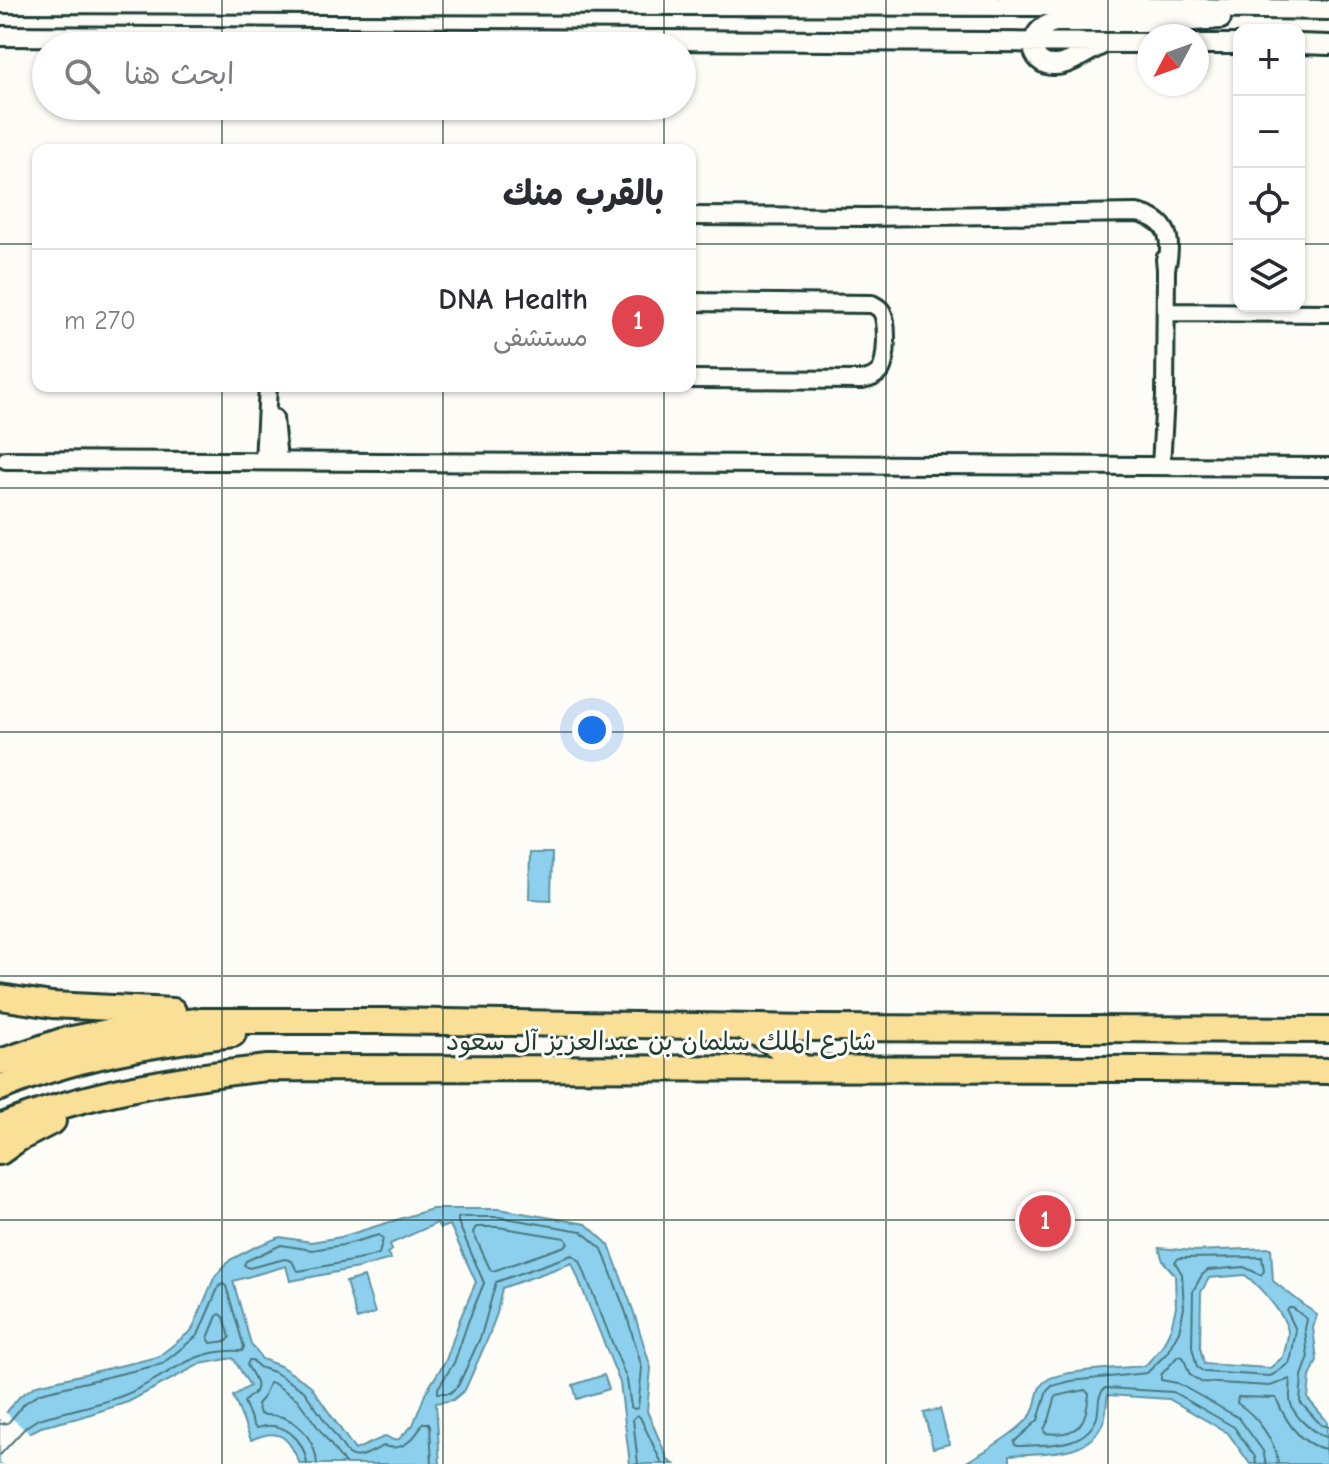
<!DOCTYPE html>
<html lang="ar">
<meta charset="utf-8">
<style>
body{margin:0;font-family:"Comic Neue","Playpen Sans Arabic",sans-serif;background:#f2f2f3;color:#2b2b33;direction:rtl}
.controls{position:absolute;right:24px;top:24px;display:grid;overflow:hidden;border-radius:16px;box-shadow:0 2px 6px #0004}
.controls button{width:72px;height:72px;display:grid;place-items:center;padding:0;border:0;border-bottom:2px solid #e1e1e2;background:#fff;color:#2b2b33;font:40px sans-serif}
.compass{position:absolute;left:1137px;top:24px;width:72px;height:72px;border-radius:50%;background:#fff;box-shadow:0 2px 6px #0004;rotate:229deg}
.you{position:absolute;left:592px;top:730px;width:28px;height:28px;margin:-20px;border:6px solid #fff;border-radius:50%;background:#1a73e8;box-shadow:0 0 0 12px #1a73e833}
.badge{display:grid;place-items:center;width:52px;height:52px;border-radius:50%;background:#111827;color:#fff;font-size:26px;font-weight:700}
.pin{position:absolute;translate:-50% -50%;border:4px solid #fff;box-shadow:0 2px 8px #0006}
.list{margin:0;padding:0;list-style:none}
h2{display:flex;justify-content:space-between;align-items:center;height:104px;margin:0;padding:0 32px;font-size:34px}
h2 small{font-size:26px;font-weight:400;color:#7c7c81}
.list li{display:grid;grid-template-columns:52px 1fr auto;gap:24px;align-items:center;box-sizing:border-box;height:144px;padding:0 32px;border-top:2px solid #e1e1e2}
.list b{display:block;font-size:30px;white-space:nowrap}
.list p{margin:0;font-size:26px;white-space:nowrap;color:#7c7c81}
.list em{font-size:26px;font-style:normal;color:#7c7c81}
.icon{flex:none;width:44px;height:44px;fill:none;stroke:currentColor;stroke-width:2;stroke-linecap:round;stroke-linejoin:round}
.map{position:relative;flex:none;width:1329px;height:1464px;overflow:hidden;direction:ltr}
.search{position:absolute;background:#fff;box-shadow:0 2px 6px #0004;left:32px;top:32px;width:664px;height:88px;display:flex;align-items:center;gap:20px;box-sizing:border-box;padding:0 28px;border-radius:44px;color:#7c7c81;font-size:30px}
.panel{position:absolute;background:#fff;box-shadow:0 2px 6px #0004;left:32px;top:144px;width:664px;height:248px;border-radius:16px;direction:rtl}
.map>svg:first-child{display:block}
.water{fill:#8cd0ed;stroke:#6095a3;stroke-width:2;fill-rule:evenodd}
.pier{fill:#fdfcf7}
.lines{fill:none;stroke-linecap:round;stroke-linejoin:round}
.shore{stroke:#4b787e;stroke-width:2}
.minor-casing{stroke:#1f3d34;stroke-width:22}
.tertiary-casing{stroke:#1f3d34;stroke-width:24}
.primary-casing{stroke:#1f3d34;stroke-width:30}
.minor{stroke:#fdfcf7;stroke-width:16}
.tertiary{stroke:#fdfcf7;stroke-width:18}
.primary{stroke:#fadf96;stroke-width:24}
.grid{fill:none;stroke:#1f3d34;stroke-width:2;stroke-opacity:0.55}
.labels{text-anchor:middle;stroke-width:6;stroke-linejoin:round;paint-order:stroke}
.street-label{font-size:26px;fill:#1f3d34;stroke:#fdfcf7}
</style>
<div class="map">
<svg width="1329" height="1464" viewBox="0 0 1329 1464">
<rect width="100%" height="100%" fill="#fdfcf7"/>
<filter id="ink" filterUnits="userSpaceOnUse"><feTurbulence type="fractalNoise" baseFrequency=".0125" numOctaves="2"/><feDisplacementMap in="SourceGraphic" scale="16" xChannelSelector="R" yChannelSelector="G"/><feConvolveMatrix kernelMatrix="1 2 1 2 8 2 1 2 1" color-interpolation-filters="sRGB"/></filter>
<g filter="url(#ink)">
<!-- water -->
<path class="water" d="M530,853H552L551,900L529,899Z
M432,1209H499L586,1224L609,1245L633,1310L651,1368L647,1411L668,1460L674,1464H630L620,1383L572,1263L502,1288L497,1313L488,1338L465,1390L453,1400L436,1403L440,1464H300C288,1438 281,1426 251,1440L233,1396L250,1386L233,1358L200,1364L128,1402L78,1418L41,1427L31,1432L3,1464H0V1420L20,1396L37,1385L158,1357L192,1330L215,1276L230,1260L255,1247L280,1237L311,1242L341,1237ZM437,1223L440,1228L450,1225L476,1282L460,1319L446,1360L426,1392L413,1425L399,1439L393,1440L386,1436L355,1450L310,1385L280,1366L262,1359L251,1344L233,1281L286,1266L290,1281L358,1268L391,1259L387,1253L392,1250L390,1244Z
M1159,1248L1194,1251L1271,1248L1273,1281L1317,1315L1313,1328L1317,1360L1310,1377L1308,1399L1327,1421L1326,1458L1329,1464H1250L1228,1433L1169,1399L1108,1395C1106,1402 1107,1412 1104,1420C1091,1458 1043,1452 1010,1455V1464H963C979,1455 1025,1428 1032,1413C1038,1402 1035,1387 1047,1380C1063,1370 1124,1368 1145,1366L1162,1347L1171,1328L1176,1307L1175,1275L1163,1261ZM1245,1275C1258,1285 1286,1315 1288,1332C1288,1339 1285,1350 1283,1357L1270,1368L1204,1364L1200,1347L1201,1292L1209,1278Z
M364,1277L375,1313L357,1319L346,1282Z
M604,1375L609,1389L577,1399L573,1385Z
M940,1409L949,1444L933,1448L924,1413Z"/>
<!-- pier -->
<path class="pier" d="M3,1410L32,1436L5,1464H0V1414Z"/>
<g class="lines">
<!-- shore -->
<path class="shore" d="M462,1217H499L581,1231L602,1249L626,1313L642,1368L638,1408L634,1409L631,1407L627,1380L580,1261L572,1255L496,1282L481,1336L458,1386L450,1393H438V1388L454,1363L468,1322L484,1283L458,1222V1218Z
M476,1227H498L565,1238L568,1243L565,1246L493,1271L490,1269L473,1232Z
M379,1235L383,1239L379,1254L357,1260L299,1271L296,1269L292,1261L285,1259L249,1268L244,1265L246,1261L281,1245L312,1250L343,1245Z
M220,1314L224,1317L230,1338L227,1341L211,1343L208,1338L217,1316Z
M1085,1390L1089,1394C1086,1424 1079,1437 1045,1433L1044,1429L1049,1420L1056,1396Z
M0,1424L8,1423L25,1403L40,1393L162,1364L198,1335L219,1286L223,1284L226,1286L244,1347L242,1351C191,1347 166,1379 122,1396C95,1406 66,1411 38,1419L26,1427L0,1455
M307,1464C304,1439 283,1419 257,1428L254,1426L244,1402C247,1398 250,1396 253,1394C262,1385 251,1373 247,1365L249,1360H252L259,1367L276,1373L304,1391L348,1454C359,1462 373,1450 384,1446C402,1452 415,1439 423,1423H428L430,1426L432,1464
M317,1464C316,1445 303,1425 285,1418C277,1414 267,1416 260,1414L257,1404L264,1396L269,1383H273L297,1399L345,1464
M638,1464L633,1419L637,1415L640,1417L662,1464
M1256,1464L1255,1457L1234,1427L1173,1392L1105,1388C1096,1396 1100,1406 1097,1417C1086,1449 1045,1444 1018,1446L1015,1445L1014,1442L1038,1420L1047,1391L1052,1386L1071,1381L1147,1373L1167,1353L1179,1331L1184,1308L1182,1274L1175,1262L1179,1258L1262,1257L1264,1271L1261,1275L1244,1267L1208,1270L1202,1275L1193,1291L1192,1347L1197,1367L1204,1372L1270,1376L1276,1373L1289,1363L1291,1358L1296,1330L1287,1311L1289,1308H1293L1307,1319L1305,1329L1308,1359L1302,1376L1300,1402L1321,1425L1329,1427
M1266,1464L1263,1451L1239,1418L1177,1383L1161,1380V1375L1178,1356L1183,1357L1190,1375L1201,1382L1270,1386L1290,1379C1292,1387 1288,1396 1291,1404C1295,1418 1316,1436 1329,1437
M1278,1464C1277,1442 1255,1414 1237,1403L1238,1397L1276,1398C1285,1420 1301,1448 1329,1449"/>
<defs>
<path id="minor" d="M690,216L866,217L1137,213C1170,220 1173,240 1166,269
M690,302L872,304C877,307 879,307 882,312C888,322 887,363 880,371C875,377 870,379 862,380L690,379
M1166,312L1329,313
M274,418L278,461
M6,460L1329,467
M264,461L268,386
M1161,466L1165,396L1166,269L1165,259"/>
<path id="tertiary" d="M0,3L1035,6L1329,10
M0,36L1149,43
M1197,44H1239
M1299,44L1329,45
M1101,45C1088,51 1070,65 1055,65C1029,67 1023,29 1056,22H1181L1221,19"/>
<path id="primary" d="M0,997L52,1005L173,1011
M746,1029C770,1037 786,1051 802,1069
M0,1062L62,1041L123,1029L198,1021H385L815,1028L1329,1030
M0,1088C73,1057 155,1043 233,1034
M0,1127C85,1093 177,1078 267,1068L1153,1069L1329,1071
M0,1152L18,1139L53,1121"/>
</defs>
<!-- minor casing -->
<use href="#minor" class="minor-casing"/>
<!-- tertiary casing -->
<use href="#tertiary" class="tertiary-casing"/>
<!-- primary casing -->
<use href="#primary" class="primary-casing"/>
<!-- minor -->
<use href="#minor" class="minor"/>
<!-- tertiary -->
<use href="#tertiary" class="tertiary"/>
<!-- primary -->
<use href="#primary" class="primary"/>
</g>
</g>
<!-- grid -->
<path class="grid" d="M222,0V46M443,0V46M664,0V46M886,0V1464M1108,0V1464M222,106V150M443,106V150M664,106V150M0,244H38M690,244H1239M1299,244H1329M222,386V1464M443,386V1464M664,386V1464M0,488H1329M0,732H1329M0,976H1329M0,1220H1329"/>
<g class="labels">
<!-- street labels -->
<g class="street-label">
<text x="661" y="1050">شارع الملك سلمان بن عبدالعزيز آل سعود</text>
</g>
</g>
</svg>
<div class="controls">
<button>+</button>
<button>−</button>
<button><svg class="icon" aria-label="locate" viewBox="0 0 24 24"><circle cx="12" cy="12" r="6"/><path d="M12 2v4M12 18v4M2 12h4M18 12h4"/></svg></button>
<button><svg class="icon" aria-label="layers" viewBox="0 0 24 24"><path d="M12 4l9 5-9 5-9-5zM3 14l9 5 9-5"/></svg></button>
</div>
<svg class="compass" viewBox="-18 -18 36 36"><path d="M0-13l5 13h-10z" fill="#e53935"/><path d="M0 13l5-13h-10z" fill="#7c7c81"/></svg>
<div class="you"></div>
<div class="pin badge" style="left:1045px;top:1221px;background:#e0444e">1</div>
<div class="search"><svg class="icon" aria-label="search" viewBox="0 0 24 24"><circle cx="10" cy="10" r="6"/><path d="M15 15l6 6"/></svg>ابحث هنا</div>
<section class="panel">
<h2>بالقرب منك<small></small></h2>
<ul class="list">
<li><span class="badge" style="background:#e0444e">1</span><div><b>DNA Health</b><p>مستشفى</p></div><em>270 m</em></li>
</ul>
</section>
</div>
